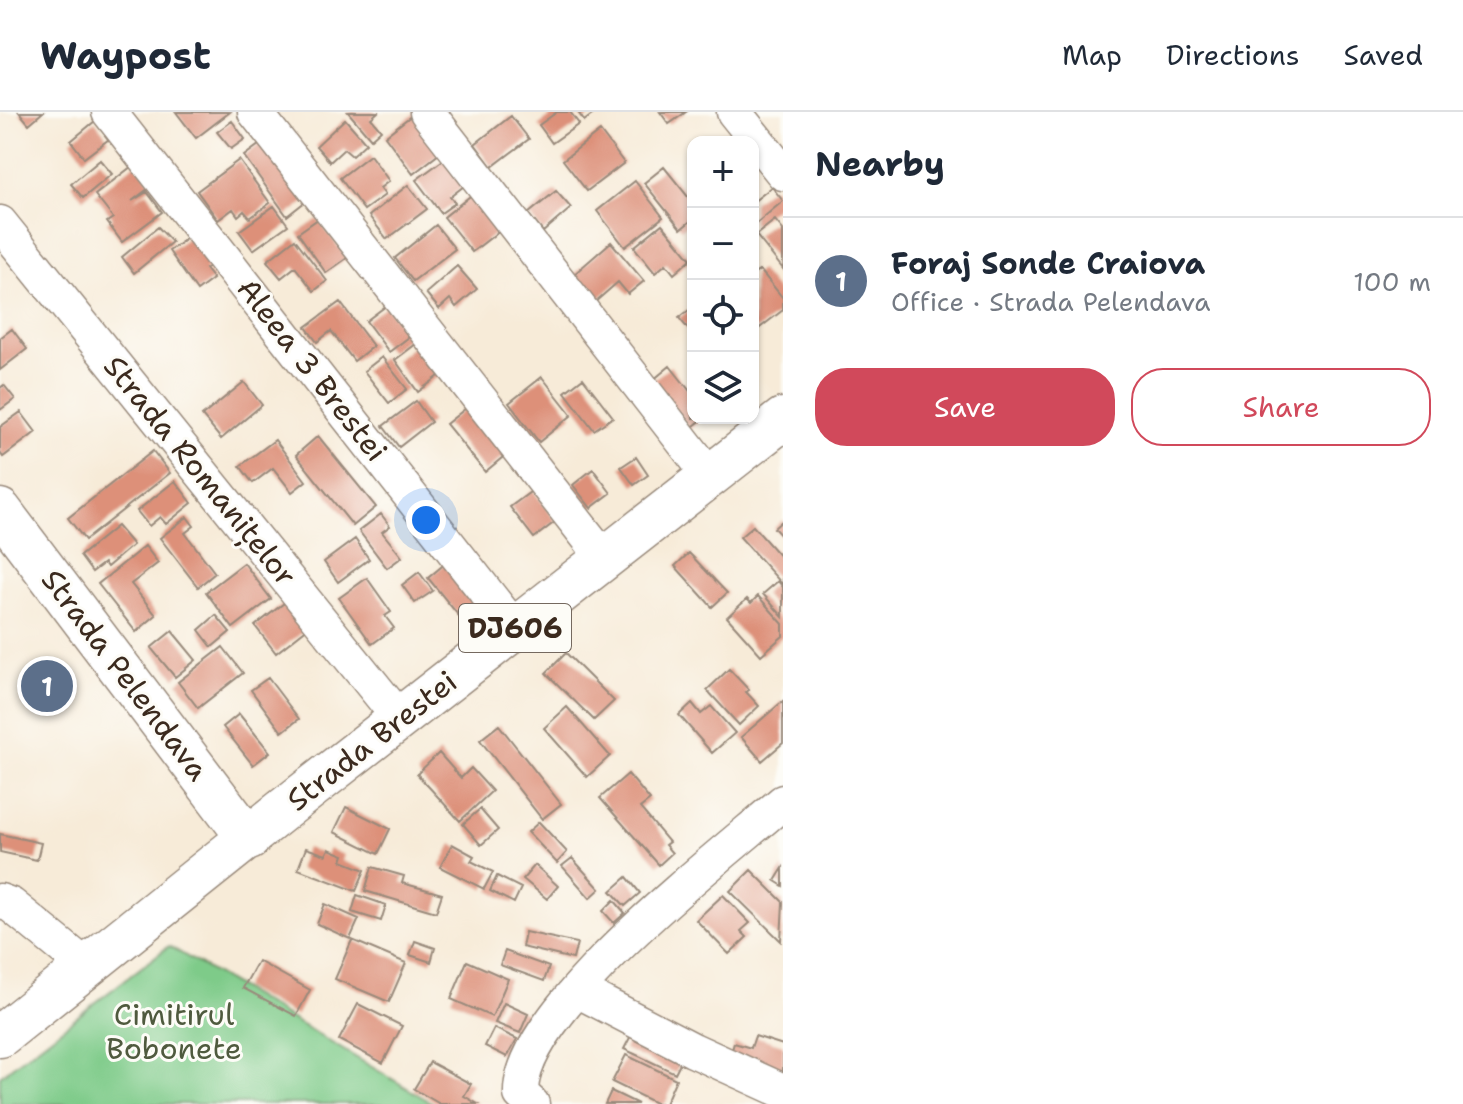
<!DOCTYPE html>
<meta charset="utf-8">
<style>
body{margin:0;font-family:"Shantell Sans",sans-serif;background:#f2f2f3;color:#1f2937}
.controls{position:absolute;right:24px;top:24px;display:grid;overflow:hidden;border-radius:16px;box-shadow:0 2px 6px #0004}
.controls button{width:72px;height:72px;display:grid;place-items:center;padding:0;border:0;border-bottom:2px solid #e0e1e3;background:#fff;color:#1f2937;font:40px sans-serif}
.you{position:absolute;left:426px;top:408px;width:28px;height:28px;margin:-20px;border:6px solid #fff;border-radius:50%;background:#1a73e8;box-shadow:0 0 0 12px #1a73e833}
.badge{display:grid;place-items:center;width:52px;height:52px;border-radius:50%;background:#d1495b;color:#fff;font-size:26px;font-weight:700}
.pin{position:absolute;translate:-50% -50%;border:4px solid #fff;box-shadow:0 2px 8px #0006}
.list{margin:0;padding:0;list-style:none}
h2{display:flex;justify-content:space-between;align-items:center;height:104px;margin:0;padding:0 32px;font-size:34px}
h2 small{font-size:26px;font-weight:400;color:#747a83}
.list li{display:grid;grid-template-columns:52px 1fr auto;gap:24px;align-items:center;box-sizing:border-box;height:128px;padding:0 32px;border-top:2px solid #e0e1e3}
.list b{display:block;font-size:30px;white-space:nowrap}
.list p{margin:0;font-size:26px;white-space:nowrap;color:#747a83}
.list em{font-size:26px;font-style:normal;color:#747a83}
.actions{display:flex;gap:16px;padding:24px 32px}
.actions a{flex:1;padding:18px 0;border:2px solid #d1495b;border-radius:32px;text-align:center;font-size:28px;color:#d1495b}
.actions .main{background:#d1495b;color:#fff}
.icon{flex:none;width:44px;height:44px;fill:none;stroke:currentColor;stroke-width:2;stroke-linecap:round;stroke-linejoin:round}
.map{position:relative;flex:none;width:783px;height:992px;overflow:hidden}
header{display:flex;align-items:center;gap:48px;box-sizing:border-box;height:112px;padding:0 40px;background:#fff;border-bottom:2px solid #e0e1e3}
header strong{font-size:38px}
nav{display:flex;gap:44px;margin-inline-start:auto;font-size:28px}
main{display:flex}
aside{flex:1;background:#fff}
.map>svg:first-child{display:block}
.green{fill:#7ecb89;stroke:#5c7a54;stroke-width:2}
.building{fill:#dd9079}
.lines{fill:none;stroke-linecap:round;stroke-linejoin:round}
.minor-casing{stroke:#998a7b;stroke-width:37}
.major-casing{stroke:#998a7b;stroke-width:45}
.minor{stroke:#fff;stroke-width:34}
.major{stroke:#fff;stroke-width:42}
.labels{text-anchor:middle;stroke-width:6;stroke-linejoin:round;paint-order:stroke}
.shield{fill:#fdfcf7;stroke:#75695f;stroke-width:2}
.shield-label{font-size:28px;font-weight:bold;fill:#3b2a1e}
.street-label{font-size:30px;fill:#3b2a1e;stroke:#fdfcf7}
.park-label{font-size:30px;fill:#4f5a3e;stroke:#fdfcf7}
</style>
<header>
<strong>Waypost</strong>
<nav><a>Map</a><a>Directions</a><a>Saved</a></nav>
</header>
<main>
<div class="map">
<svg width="783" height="992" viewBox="0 0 783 992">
<rect width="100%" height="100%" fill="#fdfcf7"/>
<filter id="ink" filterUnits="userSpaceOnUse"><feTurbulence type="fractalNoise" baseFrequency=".0125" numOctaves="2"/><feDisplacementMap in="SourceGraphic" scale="16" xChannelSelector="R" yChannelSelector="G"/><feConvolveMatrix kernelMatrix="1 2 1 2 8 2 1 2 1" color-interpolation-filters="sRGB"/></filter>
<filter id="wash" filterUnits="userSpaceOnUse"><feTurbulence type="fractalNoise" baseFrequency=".006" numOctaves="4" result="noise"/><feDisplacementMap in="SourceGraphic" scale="32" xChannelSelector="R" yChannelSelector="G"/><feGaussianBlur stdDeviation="1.8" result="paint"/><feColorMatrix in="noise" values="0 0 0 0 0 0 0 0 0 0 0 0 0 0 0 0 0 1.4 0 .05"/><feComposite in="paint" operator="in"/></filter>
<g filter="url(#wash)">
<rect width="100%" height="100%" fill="#f7ebd8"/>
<!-- green -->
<path class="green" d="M169,834L434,992H0V964Z"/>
<g id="blocks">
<!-- building -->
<path class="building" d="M19,0H43L29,12Z
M176,0H230L196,26Z
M348,0H378L371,6L381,18L371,27Z
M416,0L444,38L413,62L385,24Z
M557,0H570L579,12L552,31L539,13Z
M578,0H596L584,9Z
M660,0H686L669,12Z
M511,4L529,27L492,55L475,32Z
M345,7L366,31L352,44L344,37L330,50L316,34Z
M95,9L109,27L84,46L71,29Z
M232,9L245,27L231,37L217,20Z
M600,19L624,51L587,79L563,48Z
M263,30L306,89L287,104L244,44Z
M370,43L389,69L380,76L385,83L364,98L340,66Z
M450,43L464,74L450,85L455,91L441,101L416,68Z
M100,48L112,62L83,86L71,72Z
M239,48L270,91L250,106L244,99L238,104L233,97L218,108L197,79Z
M136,51L153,73L132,89L147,80L162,100L122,130L107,110L113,106L95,83Z
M664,55L693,91V107L681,117L644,71Z
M635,69L663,105L625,135L597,99Z
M408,73L427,97L387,127L369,104Z
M772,75L783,89L753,114V90Z
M556,79L571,96L543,120L528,102Z
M474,81L503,116L472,140L444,105Z
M274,94L288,113L253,138L239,119Z
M318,107L347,146L326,161L298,121Z
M775,108L783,118V157L756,123Z
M662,112L691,147L674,162L666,152L655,161L634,135Z
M436,113L455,137L413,169L395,146Z
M158,115L172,130L134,161L122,145Z
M196,120L217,148L205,157L213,167L197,179L169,139Z
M295,127L327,169L314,179L295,155L281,166L267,149Z
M611,130L644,169L628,182L618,170L595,190L573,163Z
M457,154L477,177L456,195L450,187L439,197L426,181Z
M760,158L783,186V198L757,218L753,213V163Z
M340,190L373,234L354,249L331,219L317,230L306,215Z
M386,194L409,225L389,240L366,209Z
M693,195V223L679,206Z
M12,217L27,237L0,258V226Z
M416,232L439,264L418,280L395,248Z
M382,245L407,277L389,291L364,259Z
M670,254L693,283V306H704L690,317L652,269Z
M542,265L572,303L539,330L509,291Z
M583,266L613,305L594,318L565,280Z
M244,270L262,293L221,327L202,304Z
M4,273L15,287L0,298V276Z
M416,289L431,310L399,335L383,314Z
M470,293L509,340L485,360L446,312Z
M21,300L36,320L3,345L0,341V315Z
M318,324L376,395L353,414L296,343Z
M275,328L306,369L292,380L273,356L253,371L240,354Z
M153,339L170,361L85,428L68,406Z
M636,345L648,363L634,373L621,355Z
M593,357L611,381L591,396L573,373Z
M175,369L192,391L166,412L160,405L149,414L137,399Z
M533,378L556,409L534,426L510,395Z
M381,402L390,414L382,420L402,445L387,456L359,419Z
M187,405L194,414L185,421L215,461L198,475L160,426Z
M783,408V426L774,416Z
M117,414L133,433L107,455L104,451L92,460L80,444Z
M753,414L783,448V473L740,425Z
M355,427L369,447L338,470L324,450Z
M145,434L158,451L131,472L156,503L136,520L98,472Z
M689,441L727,481L712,495L675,454Z
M447,450L482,493L463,509L428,466Z
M244,451L271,487L233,516L206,480Z
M419,460L433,479L415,491L402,473Z
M367,466L391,500L385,504L394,516L372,532L339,486Z
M778,469L783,475V505L763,482Z
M758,484L783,512V524L761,543L727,505L747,487L751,491Z
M288,488L309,515L276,541L255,514Z
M216,503L230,520L212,535L199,518Z
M172,519L196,548L175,565L151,536Z
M223,535L243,561L198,596L178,570Z
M566,541L614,589L594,608L546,561Z
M729,557L749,578L746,580L759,594L739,613L707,578Z
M268,566L299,607L282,620L251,578Z
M783,589V631L762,649L741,625Z
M692,591L701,602L711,594L735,621L712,641L679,603Z
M567,595L610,644L587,665L544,616Z
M239,602L270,640L253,653L223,615Z
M499,613L561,692L542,707L480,628Z
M439,641L461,666L471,656L492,679L460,709L417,662Z
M628,662L650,688L640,696L669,730L665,733L672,741L659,753L600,686Z
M346,695L390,717L378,742L334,720Z
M480,697L498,718L481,733L463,712Z
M539,710L567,740L557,751L528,720Z
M0,722L41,731L37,748L0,740Z
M452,732L474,744L471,749L493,760L484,777L440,755Z
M306,736L326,743L329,737L344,743L342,749L365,758L356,779L298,757Z
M572,746L600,777L590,786L562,754Z
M535,753L558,774L547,787L523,767Z
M372,755L404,764L402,771L442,782L436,800L365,779Z
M783,756V774L775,769Z
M751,758L783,790L781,829L730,779Z
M497,764L521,776L514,791L490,779Z
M627,765L640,781L625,794L611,779Z
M357,783L386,793L381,809L352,800Z
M723,783L750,811L741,819L747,825L729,842L696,808Z
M614,788L625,801L614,811L603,799Z
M325,792L359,807L350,827L317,812Z
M525,820L577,831L573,847L522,835Z
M352,828L406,851L389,890L335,867Z
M415,829L435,836L431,850L410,843Z
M505,839L549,855L544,869L500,853Z
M258,849L310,878L296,904L243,876Z
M467,849L508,867L492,905L451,887Z
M504,891L528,902L520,921L495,911Z
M358,892L402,914L383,951L339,928Z
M637,912L687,937L675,961L624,937Z
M494,916L517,927L507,945L485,934Z
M755,924L783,933V965L729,948L734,931L751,936Z
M626,943L676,967L665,992H657L612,970Z
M430,950L471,972L464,984L478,992H440L414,977Z
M611,979L638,992H605Z"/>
</g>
</g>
<g filter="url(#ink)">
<use href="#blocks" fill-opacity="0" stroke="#998a7b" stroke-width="2"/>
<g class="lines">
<defs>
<path id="minor" d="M109,0L515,517
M255,0L605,447
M427,0L710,364
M734,0L783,61
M0,111L400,607
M0,789L11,793L87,855
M577,878L693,938L783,979
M532,992L521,982C518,899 721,744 783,690"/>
<path id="major" d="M0,398L249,727
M0,924L284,697L783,307"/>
</defs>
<!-- minor casing -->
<use href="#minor" class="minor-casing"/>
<!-- major casing -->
<use href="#major" class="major-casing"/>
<!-- minor -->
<use href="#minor" class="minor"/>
<!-- major -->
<use href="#major" class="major"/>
</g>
</g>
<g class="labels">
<!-- shield labels -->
<rect class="shield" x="459" y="492" width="112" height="48" rx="6"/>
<g class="shield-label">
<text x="515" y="526">DJ606</text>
</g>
<!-- street labels -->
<g class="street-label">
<text transform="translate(312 258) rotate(52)" y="10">Aleea 3 Brestei</text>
<text transform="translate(200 359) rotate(51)" y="10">Strada Romanițelor</text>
<text transform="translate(125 563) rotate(53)" y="10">Strada Pelendava</text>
<text transform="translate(372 629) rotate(-38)" y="10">Strada Brestei</text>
</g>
<!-- park labels -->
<g class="park-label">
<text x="174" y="913">Cimitirul<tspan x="174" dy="34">Bobonete</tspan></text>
</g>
</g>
</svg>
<div class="controls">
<button>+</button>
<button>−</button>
<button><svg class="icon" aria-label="locate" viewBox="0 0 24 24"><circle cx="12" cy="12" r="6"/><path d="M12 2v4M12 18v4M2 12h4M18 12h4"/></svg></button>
<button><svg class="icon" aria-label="layers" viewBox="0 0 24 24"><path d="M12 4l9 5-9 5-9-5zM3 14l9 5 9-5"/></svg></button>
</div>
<div class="you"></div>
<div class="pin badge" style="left:47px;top:574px;background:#5c6f8a">1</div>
</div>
<aside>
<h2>Nearby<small></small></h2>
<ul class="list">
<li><span class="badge" style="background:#5c6f8a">1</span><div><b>Foraj Sonde Craiova</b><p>Office · Strada Pelendava</p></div><em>100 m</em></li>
</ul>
<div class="actions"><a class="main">Save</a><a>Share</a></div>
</aside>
</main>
